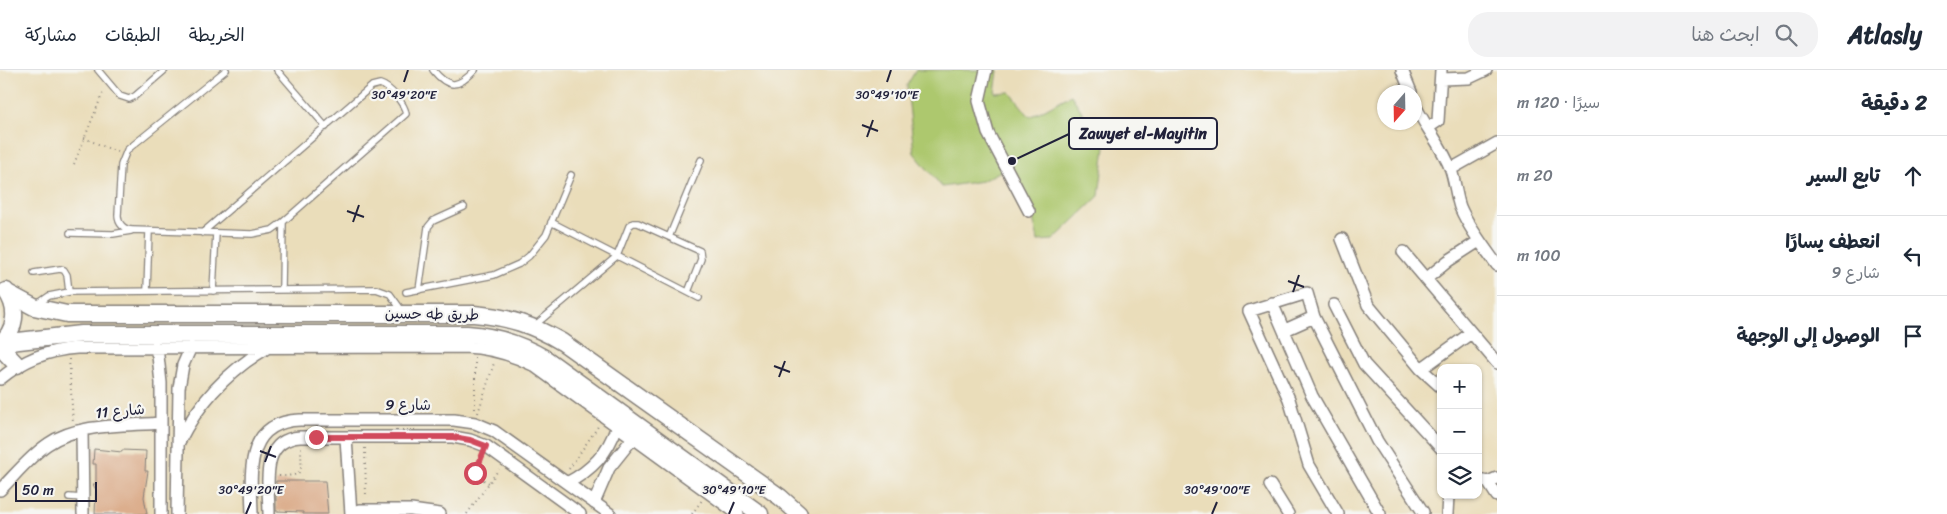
<!DOCTYPE html>
<html lang="ar">
<meta charset="utf-8">
<style>
body{margin:0;font-family:Sriracha,"Playpen Sans Arabic",sans-serif;background:#f2f2f3;color:#1f2937;direction:rtl}
.controls{position:absolute;right:15px;bottom:15px;display:grid;overflow:hidden;border-radius:10px;box-shadow:0 1px 4px #0004}
.controls button{width:45px;height:45px;display:grid;place-items:center;padding:0;border:0;border-bottom:1px solid #e0e1e3;background:#fff;color:#1f2937;font:25px sans-serif}
.compass{position:absolute;left:1377px;top:15px;width:45px;height:45px;border-radius:50%;background:#fff;box-shadow:0 1px 4px #0004;rotate:200deg}
.scale{position:absolute;left:15px;bottom:12px;width:82px;box-sizing:border-box;padding-left:5px;border:2px solid #22223b;border-top:0;font-size:14px;line-height:18px;white-space:nowrap;color:#22223b;-webkit-text-stroke:4px #f6f6f2;paint-order:stroke}
.stop{position:absolute;width:15px;height:15px;margin:-11px;border:4px solid #d1495b;border-radius:50%;background:#fff}
.stop.end{background:#d1495b;border-color:#fff;box-shadow:0 1px 5px #0008}
.list{margin:0;padding:0;list-style:none}
h2{display:flex;justify-content:space-between;align-items:center;height:65px;margin:0;padding:0 20px;font-size:21px}
h2 small{font-size:16px;font-weight:400;color:#747a83}
.list li{display:grid;grid-template-columns:32px 1fr auto;gap:15px;align-items:center;box-sizing:border-box;height:80px;padding:0 20px;border-top:1px solid #e0e1e3}
.list b{display:block;font-size:19px;white-space:nowrap}
.list p{margin:0;font-size:16px;white-space:nowrap;color:#747a83}
.list em{font-size:16px;font-style:normal;color:#747a83}
.icon{flex:none;width:28px;height:28px;fill:none;stroke:currentColor;stroke-width:2;stroke-linecap:round;stroke-linejoin:round}
.map{position:relative;flex:none;width:1497px;height:444px;overflow:hidden;direction:ltr}
header{display:flex;align-items:center;gap:30px;box-sizing:border-box;height:70px;padding:0 25px;background:#fff;border-bottom:1px solid #e0e1e3}
header strong{font-size:24px}
nav{display:flex;gap:28px;margin-inline-start:auto;font-size:18px}
.search{width:350px;height:45px;background:#f2f2f3;display:flex;align-items:center;gap:12px;box-sizing:border-box;padding:0 18px;border-radius:20px;color:#747a83;font-size:19px}
main{display:flex}
aside{flex:1;background:#fff}
.map>svg:first-child{display:block}
.green{fill:#adc86e;stroke:#687554}
.building{fill:#dcae8d}
.lines{fill:none;stroke-linecap:round;stroke-linejoin:round}
.service-casing{stroke:#86807a;stroke-width:8}
.minor-casing{stroke:#86807a;stroke-width:14}
.secondary-casing{stroke:#86807a;stroke-width:19}
.path{stroke:#86807a;stroke-width:2;stroke-dasharray:1 4;stroke-linecap:butt}
.service{stroke:#fff;stroke-width:5.5}
.minor{stroke:#fff;stroke-width:11}
.secondary{stroke:#fff;stroke-width:16}
.route{stroke:#d1495b;stroke-width:6}
.ticks{fill:none;stroke:#22223b;stroke-width:2}
.labels{text-anchor:middle;stroke-width:4.5;stroke-linejoin:round;paint-order:stroke}
.street-label{font-size:15px;fill:#22223b;stroke:#f6f6f2}
.ticks-label{font-size:12px;text-anchor:middle;fill:#22223b;stroke:#f6f6f2;stroke-width:4.5;stroke-linejoin:round;paint-order:stroke}
.leader{fill:none;stroke:#22223b;stroke-width:2}
.callout-dot{fill:#22223b;stroke:#f6f6f2;stroke-width:2}
.callout{fill:#f6f6f2;stroke:#22223b;stroke-width:2}
.callout-label{font-size:16px;text-anchor:middle;font-weight:bold;fill:#22223b}
</style>
<header>
<strong>Atlasly</strong>
<div class="search"><svg class="icon" aria-label="search" viewBox="0 0 24 24"><circle cx="10" cy="10" r="6"/><path d="M15 15l6 6"/></svg>ابحث هنا</div>
<nav><a>الخريطة</a><a>الطبقات</a><a>مشاركة</a></nav>
</header>
<main>
<aside>
<h2>2 دقيقة<small>سيرًا · 120 m</small></h2>
<ul class="list">
<li><svg class="icon" aria-label="ahead" viewBox="0 0 24 24"><path d="M12 20V5M6 11l6-6 6 6"/></svg><div><b>تابع السير</b></div><em>20 m</em></li>
<li><svg class="icon" aria-label="left" viewBox="0 0 24 24"><path d="M17 20v-9H6M10 6l-5 5 5 5"/></svg><div><b>انعطف يسارًا</b><p>شارع 9</p></div><em>100 m</em></li>
<li><svg class="icon" aria-label="arrive" viewBox="0 0 24 24"><path d="M6 21V4h12l-3 4 3 4H6"/></svg><div><b>الوصول إلى الوجهة</b></div></li>
</ul>
</aside>
<div class="map">
<svg width="1497" height="444" viewBox="0 0 1497 444">
<rect width="100%" height="100%" fill="#f6f6f2"/>
<filter id="ink" filterUnits="userSpaceOnUse"><feTurbulence type="fractalNoise" baseFrequency=".02" numOctaves="2"/><feDisplacementMap in="SourceGraphic" scale="10" xChannelSelector="R" yChannelSelector="G"/><feConvolveMatrix kernelMatrix="1 2 1 2 8 2 1 2 1" color-interpolation-filters="sRGB"/></filter>
<filter id="wash" filterUnits="userSpaceOnUse"><feTurbulence type="fractalNoise" baseFrequency=".0096" numOctaves="4" result="noise"/><feDisplacementMap in="SourceGraphic" scale="20" xChannelSelector="R" yChannelSelector="G"/><feGaussianBlur stdDeviation="1.12" result="paint"/><feColorMatrix in="noise" values="0 0 0 0 0 0 0 0 0 0 0 0 0 0 0 0 0 1.4 0 .05"/><feComposite in="paint" operator="in"/></filter>
<g filter="url(#wash)">
<rect width="100%" height="100%" fill="#eaddba"/>
<!-- green -->
<path class="green" d="M916,0H998L995,23L1010,22L1030,47L1071,25L1105,77L1099,126L1053,170L1038,171L1032,143L1005,99L982,111L942,117L914,83L907,15Z"/>
<g id="blocks">
<!-- building -->
<path class="building" d="M94,379L122,382V380L146,381L145,401H148L144,427L147,444H95L96,420L93,414H96V394H93Z
M276,411H325L328,444H303V442L276,441Z"/>
</g>
</g>
<g filter="url(#ink)">
<use href="#blocks" fill-opacity="0" stroke="#86807a" stroke-width="1"/>
<g class="lines">
<defs>
<path id="service" d="M98,0L120,26L129,29L135,26L165,0
M277,0L326,57
M433,0C449,20 459,17 475,0
M551,152L699,228
M70,163L113,164L131,161
M202,163L372,16L380,14C390,17 405,34 406,44L283,152L272,160L252,164L133,160C124,160 118,154 118,145L121,95L127,80L226,0
M669,167L701,90
M34,203L60,199L64,200L67,205L69,222
M282,220L283,152
M419,220L428,157L433,151L464,137
M147,221L149,161
M213,221L216,163
M406,222L494,205L519,194L529,186L546,165L571,105
M36,235L49,226L69,222L376,219L390,224L403,242
M534,256L617,186L629,156L633,153H638L700,181L701,189L688,222
M69,427L83,428"/>
<path id="minor" d="M986,0L979,31L988,63L1029,141
M1402,0L1411,22
M1441,9L1469,8L1486,0
M1414,33C1424,56 1442,75 1451,100C1455,112 1456,125 1460,137C1469,158 1484,177 1497,195
M1429,57L1438,51L1441,0
M1451,99L1497,73
M1342,169L1368,235L1421,299L1441,317
M1403,182L1497,293
M1426,209L1448,191L1479,171
M1272,233L1312,326L1380,444
M1334,235L1364,294L1441,378
M1285,260L1314,247
M155,277L158,286L161,313V444
M1421,299L1471,263
M0,309C23,290 47,280 77,278L465,277C489,278 511,284 533,295L738,444
M82,360L83,444
M346,368L351,444
M179,372C199,332 228,301 267,278
M1478,410L1488,412L1497,408
M1488,412L1497,426
M567,413C592,400 608,383 617,356
M1270,415L1288,444
M0,420C15,405 30,386 48,374C78,353 126,356 161,353
M594,433L609,398L633,368
M177,444L179,318L183,295L191,277
M252,444C251,403 244,352 300,350H454L475,353L494,361L610,444
M269,444C269,415 259,370 300,367H453L470,370L486,376L580,444
M353,444L360,440H411L440,444
M1338,444L1309,395L1289,329L1249,241L1307,223L1314,247L1377,371L1423,442
M1447,444L1448,425"/>
<path id="secondary" d="M8,223L34,237L67,244H474C508,247 533,255 562,272L780,427L799,444
M1,273L81,264H467C496,266 521,274 546,289L760,444
M0,274C16,260 19,239 6,221
M0,277L17,295"/>
</defs>
<!-- service casing -->
<use href="#service" class="service-casing"/>
<!-- minor casing -->
<use href="#minor" class="minor-casing"/>
<!-- secondary casing -->
<use href="#secondary" class="secondary-casing"/>
<!-- path -->
<path class="path" d="M84,68L117,82
M74,94L104,20
M475,288V343
M69,289L73,352
M478,343L494,293
M365,378L366,428
M482,386L475,405L489,413
M569,399L599,355
M279,406C306,406 301,401 301,377
M467,444L499,399
M692,444L702,430"/>
<!-- service -->
<use href="#service" class="service"/>
<!-- minor -->
<use href="#minor" class="minor"/>
<!-- secondary -->
<use href="#secondary" class="secondary"/>
</g>
</g>
<g class="lines" filter="url(#ink)">
<!-- route -->
<path class="route" d="M316,367H453L470,370L486,376L475,403"/>
</g>
<!-- ticks -->
<path class="ticks" d="M404,12L408,0M887,12L891,0M862,55L878,61M867,67L873,50M347,141L364,147M353,152L359,135M1288,211L1304,217M1293,222L1299,205M774,296L790,302M779,307L785,291M260,381L276,387M265,392L271,376M246,444L251,432M729,444L734,432M1212,444L1217,432"/>
<g class="labels">
<!-- street labels -->
<g class="street-label">
<text transform="translate(432 244) rotate(1)" y="5">طريق طه حسين</text>
<text x="408" y="340">شارع 9</text>
<text transform="translate(120 341) rotate(-5)" y="5">شارع 11</text>
</g>
</g>
<g class="ticks-label">
<text x="887" y="29">30°49'10"E</text>
<text x="404" y="29">30°49'20"E</text>
<text x="251" y="424">30°49'20"E</text>
<text x="1217" y="424">30°49'00"E</text>
<text x="734" y="424">30°49'10"E</text>
</g>
<!-- callouts -->
<path class="leader" d="M1012 91L1069 64"/>
<circle class="callout-dot" cx="1012" cy="91" r="5"/>
<rect class="callout" x="1069" y="48" width="148" height="31" rx="5"/>
<g class="callout-label">
<text x="1143" y="69">Zawyet el-Mayitin</text>
</g>
</svg>
<div class="controls">
<button>+</button>
<button>−</button>
<button><svg class="icon" aria-label="layers" viewBox="0 0 24 24"><path d="M12 4l9 5-9 5-9-5zM3 14l9 5 9-5"/></svg></button>
</div>
<svg class="compass" viewBox="-18 -18 36 36"><path d="M0-13l5 13h-10z" fill="#e53935"/><path d="M0 13l5-13h-10z" fill="#747a83"/></svg>
<div class="scale">50 m</div>
<div class="stop" style="left:475px;top:403px"></div>
<div class="stop end" style="left:316px;top:367px"></div>
</div>
</main>
